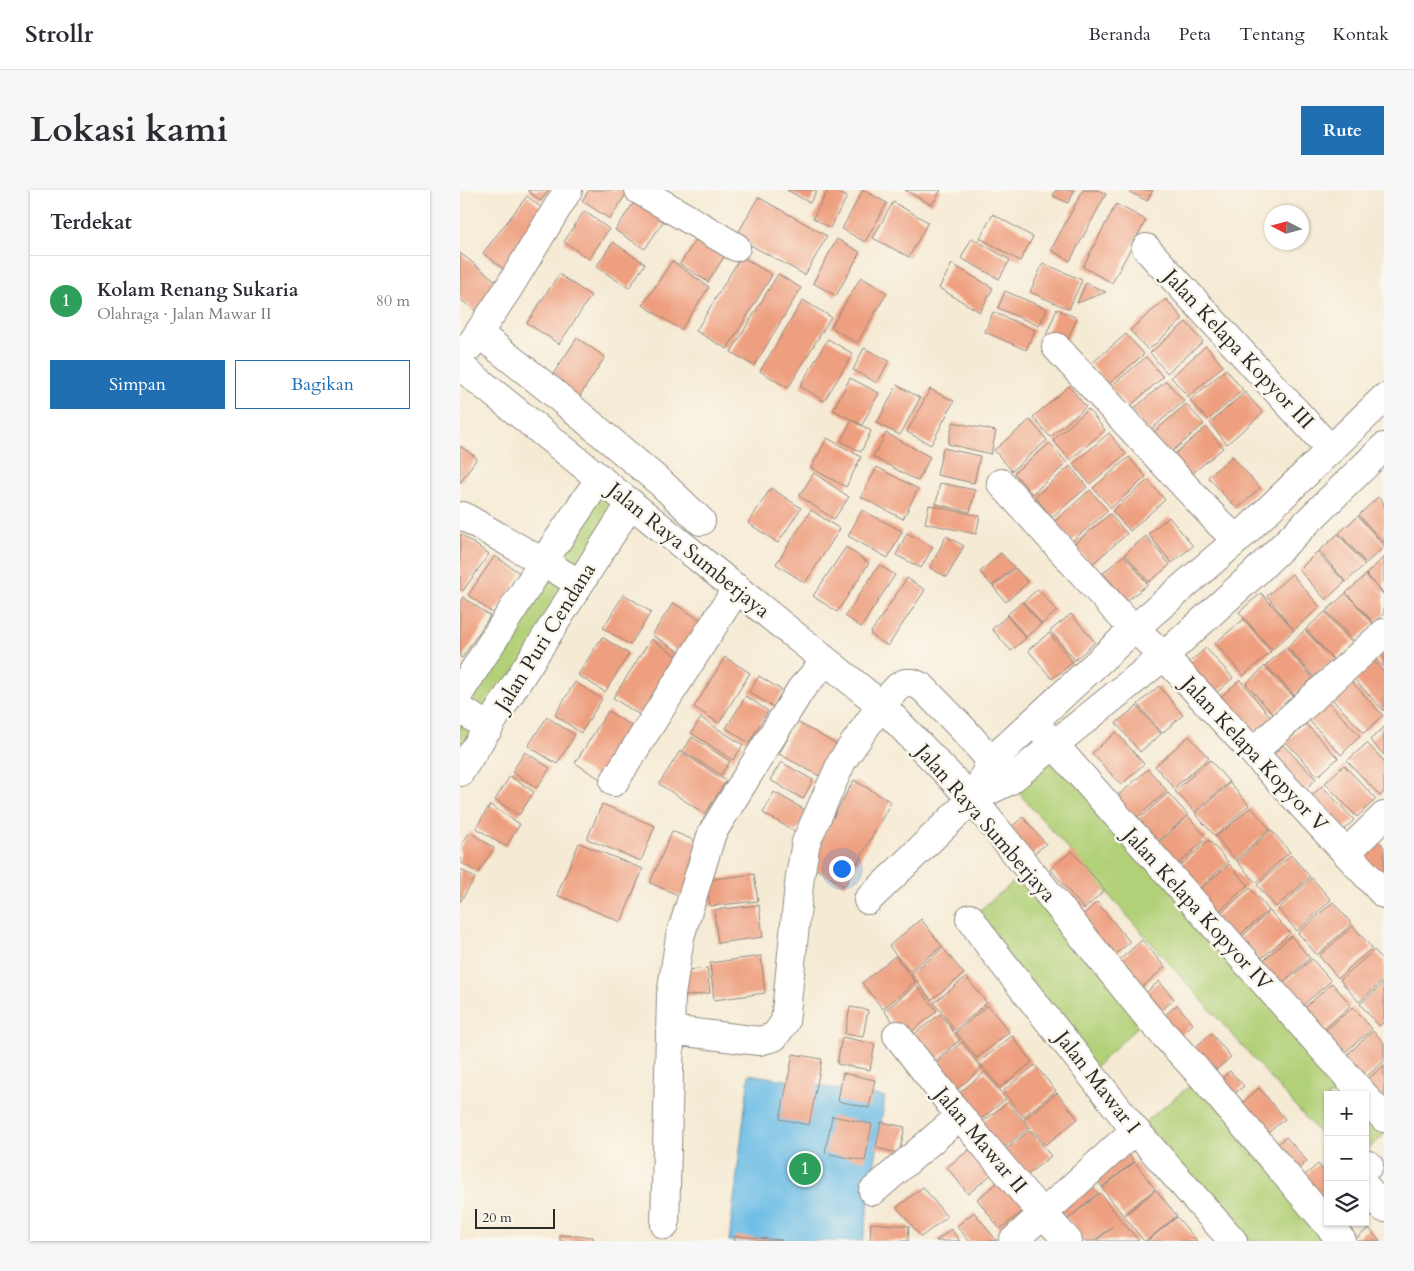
<!DOCTYPE html>
<html lang="id">
<meta charset="utf-8">
<style>
body{margin:0;font-family:Cardo,serif;background:#f7f7f7;color:#2b2b33}
.controls{position:absolute;right:15px;bottom:15px;display:grid;overflow:hidden;border-radius:0px;box-shadow:0 1px 4px #0004}
.controls button{width:45px;height:45px;display:grid;place-items:center;padding:0;border:0;border-bottom:1px solid #e1e1e2;background:#fff;color:#2b2b33;font:25px sans-serif}
.compass{position:absolute;left:804px;top:15px;width:45px;height:45px;border-radius:50%;background:#fff;box-shadow:0 1px 4px #0004;rotate:276deg}
.scale{position:absolute;left:15px;bottom:12px;width:80px;box-sizing:border-box;padding-left:5px;border:2px solid #2b2b2b;border-top:0;font-size:14px;line-height:18px;white-space:nowrap;color:#2b2b2b;-webkit-text-stroke:4px #fbf7ec;paint-order:stroke}
.you{position:absolute;left:381px;top:678px;width:18px;height:18px;margin:-12px;border:4px solid #fff;border-radius:50%;background:#1a73e8;box-shadow:0 0 0 8px #1a73e833}
.badge{display:grid;place-items:center;width:32px;height:32px;border-radius:50%;background:#1f6fb2;color:#fff;font-size:16px;font-weight:700}
.pin{position:absolute;translate:-50% -50%;border:2px solid #fff;box-shadow:0 1px 5px #0006}
.list{margin:0;padding:0;list-style:none}
h2{display:flex;justify-content:space-between;align-items:center;height:65px;margin:0;padding:0 20px;font-size:21px}
h2 small{font-size:16px;font-weight:400;color:#7c7c81}
.list li{display:grid;grid-template-columns:32px 1fr auto;gap:15px;align-items:center;box-sizing:border-box;height:90px;padding:0 20px;border-top:1px solid #e1e1e2}
.list b{display:block;font-size:19px;white-space:nowrap}
.list p{margin:0;font-size:16px;white-space:nowrap;color:#7c7c81}
.list em{font-size:16px;font-style:normal;color:#7c7c81}
.actions{display:flex;gap:10px;padding:15px 20px}
.actions a{flex:1;padding:11px 0;border:1px solid #1f6fb2;border-radius:0px;text-align:center;font-size:18px;color:#1f6fb2}
.actions .main{background:#1f6fb2;color:#fff}
.icon{flex:none;width:28px;height:28px;fill:none;stroke:currentColor;stroke-width:2;stroke-linecap:round;stroke-linejoin:round}
.map{position:relative;flex:none;width:924px;height:1051px;overflow:hidden;border-radius:0px}
header{display:flex;align-items:center;gap:30px;box-sizing:border-box;height:70px;padding:0 25px;background:#fff;border-bottom:1px solid #e1e1e2}
header strong{font-size:24px}
nav{display:flex;gap:28px;margin-inline-start:auto;font-size:18px}
.intro{display:flex;align-items:center;justify-content:space-between;box-sizing:border-box;height:120px;padding:0 30px}
h1{margin:0;font-size:35px}
.button{padding:12px 22px;border-radius:0px;background:#1f6fb2;color:#fff;font-size:18px;font-weight:700}
main{display:flex;gap:30px;padding:0 30px}
aside{flex:1;background:#fff;border-radius:0px;box-shadow:0 1px 4px #0004}
.map>svg:first-child{display:block}
.green{fill:#b2d078;stroke:#6e7e52}
.water{fill:#6abce6;stroke:#4a7488}
.building{fill:#ee9f7f}
.lines{fill:none;stroke-linecap:round;stroke-linejoin:round}
.minor-casing{stroke:#908a80;stroke-width:30}
.minor{stroke:#fff;stroke-width:28}
.labels{text-anchor:middle;stroke-width:5;stroke-linejoin:round;paint-order:stroke}
.street-label{font-size:21px;fill:#2b2b2b;stroke:#fbf7ec}
</style>
<header>
<strong>Strollr</strong>
<nav><a>Beranda</a><a>Peta</a><a>Tentang</a><a>Kontak</a></nav>
</header>
<div class="intro"><h1>Lokasi kami</h1><a class="button">Rute</a></div>
<main>
<aside>
<h2>Terdekat<small></small></h2>
<ul class="list">
<li><span class="badge" style="background:#2e9e5b">1</span><div><b>Kolam Renang Sukaria</b><p>Olahraga · Jalan Mawar II</p></div><em>80 m</em></li>
</ul>
<div class="actions"><a class="main">Simpan</a><a>Bagikan</a></div>
</aside>
<div class="map">
<svg width="924" height="1051" viewBox="0 0 924 1051">
<rect width="100%" height="100%" fill="#fbf7ec"/>
<filter id="ink" filterUnits="userSpaceOnUse"><feTurbulence type="fractalNoise" baseFrequency=".02" numOctaves="2"/><feDisplacementMap in="SourceGraphic" scale="10" xChannelSelector="R" yChannelSelector="G"/><feConvolveMatrix kernelMatrix="1 2 1 2 8 2 1 2 1" color-interpolation-filters="sRGB"/></filter>
<filter id="wash" filterUnits="userSpaceOnUse"><feTurbulence type="fractalNoise" baseFrequency=".0096" numOctaves="4" result="noise"/><feDisplacementMap in="SourceGraphic" scale="20" xChannelSelector="R" yChannelSelector="G"/><feGaussianBlur stdDeviation="1.12" result="paint"/><feColorMatrix in="noise" values="0 0 0 0 0 0 0 0 0 0 0 0 0 0 0 0 0 1.4 0 .05"/><feComposite in="paint" operator="in"/></filter>
<g filter="url(#wash)">
<rect width="100%" height="100%" fill="#f5ead4"/>
<!-- green -->
<path class="green" d="M140,288L171,313L0,582V502Z
M594,556L904,905H868V953L549,592Z
M568,680L688,827L630,882L510,728Z
M742,886L882,1051H773L675,940Z
M905,907L924,928V945L905,962Z"/>
<!-- water -->
<path class="water" d="M289,884L425,907L403,1051H269Z"/>
<g id="blocks">
<!-- building -->
<path class="building" d="M67,0H89L81,11Z
M129,0H166L168,1L150,29L122,11Z
M327,0H357L350,13Z
M368,0H375L387,7L370,38L353,28Z
M403,0L427,13L405,52L382,39Z
M445,0H481L472,15Z
M596,0H615L608,13L593,6Z
M623,0H638L646,4L610,71L591,60Z
M666,0H693L687,11Z
M67,6L89,24L45,80L23,63Z
M298,7L367,46L345,85L276,47Z
M175,11L204,30L185,59L155,40Z
M433,12L468,32L449,67L413,48Z
M656,14L686,30L652,93L623,77Z
M124,21L149,39L129,69L104,52Z
M533,24L573,47L560,71L520,48Z
M240,43L267,62L248,92L220,74Z
M512,48L550,70L539,89L501,68Z
M377,49L400,62L376,106L353,93Z
M153,52L185,74L169,98L136,77Z
M0,63L40,94L18,123L0,109Z
M281,66L312,85L267,159L236,141Z
M212,71L249,97L221,140L183,115Z
M583,73L622,90L609,119L570,102Z
M492,74L533,98L520,122L479,98Z
M99,84L131,106L99,154L67,133Z
M318,84L341,98L294,176L271,162Z
M401,87L427,103L397,153L371,137Z
M626,93L646,102L617,113Z
M545,101L587,119L579,136L538,118Z
M706,109L723,129L688,160L670,140Z
M343,110L371,127L328,198L300,181Z
M597,119L617,128L605,156L585,148Z
M533,122L575,140L566,160L525,142Z
M726,132L743,152L707,183L690,163Z
M666,144L684,164L648,195L631,174Z
M117,148L145,167L118,209L89,190Z
M368,149L393,164L364,211L340,196Z
M746,156L763,176L728,207L711,187Z
M404,158L429,171L417,193L393,180Z
M686,167L703,187L668,218L650,197Z
M766,179L783,200L748,230L730,210Z
M390,188L419,203L402,235L373,220Z
M706,191L724,211L688,242L671,221Z
M437,195L460,208L440,245L417,233Z
M609,196L626,217L590,247L573,227Z
M470,199L494,211L471,255L447,242Z
M785,202L803,223L767,254L750,233Z
M726,214L744,234L708,265L691,245Z
M628,219L645,240L610,270L593,250Z
M392,230L411,241L401,262L381,251Z
M570,230L587,250L552,281L534,260Z
M493,232L536,241L531,264L488,254Z
M746,237L763,258L727,288L710,268Z
M426,243L470,267L458,291L413,267Z
M649,243L666,264L630,294L613,274Z
M367,248L401,267L386,297L351,278Z
M590,253L607,273L572,304L554,283Z
M0,256L17,268L0,293Z
M483,258L520,266L514,293L477,285Z
M772,266L800,298L777,319L748,287Z
M669,267L686,287L651,318L633,298Z
M610,276L627,297L592,327L575,307Z
M417,277L458,299L443,329L401,307Z
M354,283L389,307L374,329L339,306Z
M688,290L705,310L670,341L652,321Z
M480,293L515,300L510,322L476,314Z
M311,298L341,318L318,353L288,333Z
M630,300L648,321L612,351L595,331Z
M918,307L924,314V353L899,325Z
M469,315L520,326L516,344L465,333Z
M351,320L380,339L345,393L316,374Z
M402,320L442,341L428,368L388,346Z
M650,324L667,344L631,375L614,354Z
M898,326L924,355V357L906,373L879,343Z
M709,327L733,356L712,373L688,344Z
M447,343L473,357L461,378L436,365Z
M0,344L29,364L3,401L0,399Z
M878,344L905,374L886,392L859,361Z
M486,346L504,356L487,387L470,378Z
M686,346L710,375L689,392L665,364Z
M386,357L409,373L377,422L353,406Z
M857,362L885,392L866,410L839,380Z
M541,363L554,377L532,396L520,382Z
M664,365L688,394L667,411L643,383Z
M35,366L61,384L34,424L8,405Z
M924,367V404L906,384Z
M419,375L435,385L401,437L385,426Z
M555,378L568,392L546,412L533,397Z
M832,384L860,417L834,440L807,406Z
M906,385L924,405V424L914,433L886,403Z
M447,388L465,400L428,456L410,444Z
M578,399L597,421L582,434L563,412Z
M801,403L834,440L812,460L779,422Z
M886,403L913,434L894,451L866,421Z
M164,404L191,422L170,455L143,438Z
M3,407L30,426L2,468L0,467V412Z
M562,412L581,434L566,447L547,425Z
M213,413L244,432L223,464L192,445Z
M865,422L892,452L874,470L846,439Z
M611,424L635,452L615,470L590,441Z
M547,426L566,448L551,461L532,439Z
M784,429L811,462L783,486L755,453Z
M845,440L873,470L854,487L827,457Z
M589,443L613,472L592,489L568,460Z
M142,447L169,464L145,502L118,485Z
M191,449L226,472L189,531L153,508Z
M746,458L773,488L754,505L726,475Z
M826,458L853,488L834,505L806,475Z
M924,459V478L915,468Z
M265,467L290,483L259,533L234,517Z
M913,470L924,482V521L894,489Z
M805,476L833,506L813,524L786,494Z
M299,486L323,501L313,517L289,502Z
M780,490L812,529L788,549L756,511Z
M891,491L923,525L904,543L872,509Z
M115,492L142,509L121,543L95,525Z
M699,496L723,525L702,543L678,514Z
M286,506L308,521L289,553L266,538Z
M868,512L900,546L881,565L849,530Z
M677,516L701,544L680,562L656,533Z
M148,521L178,540L145,592L115,573Z
M87,527L115,545L97,574L68,556Z
M241,528L283,555L273,570L231,543Z
M337,532L383,558L365,589L319,564Z
M846,534L878,568L858,586L826,552Z
M924,537V565L910,550Z
M656,542L684,574L661,595L632,563Z
M729,546L749,568L714,598L695,576Z
M232,547L270,571L261,585L223,561Z
M907,553L924,571V602L920,606L887,571Z
M823,555L856,589L837,607L804,573Z
M220,561L266,591L245,624L199,594Z
M65,562L90,578L77,598L52,582Z
M750,570L769,592L735,622L715,601Z
M321,572L353,590L343,609L310,590Z
M884,575L916,609L897,627L865,593Z
M688,579L707,601L672,632L653,610Z
M50,586L74,602L59,625L35,610Z
M394,590L431,612L385,696L347,674Z
M770,593L789,615L755,646L735,624Z
M862,596L894,630L875,648L843,614Z
M314,602L347,621L336,642L303,623Z
M708,603L728,625L693,656L674,634Z
M142,614L195,636L181,671L127,649Z
M30,615L60,634L46,657L16,638Z
M791,617L810,639L775,670L756,647Z
M728,626L747,648L713,679L694,657Z
M563,627L586,654L572,665L549,639Z
M811,640L830,662L796,693L777,671Z
M212,641L245,655L223,707L190,693Z
M909,641L924,657V692L890,660Z
M10,642L34,658L18,683L0,672V657Z
M749,650L768,672L734,703L714,681Z
M119,653L183,679L161,732L97,705Z
M612,661L645,700L624,719L590,679Z
M831,665L850,687L816,717L797,695Z
M769,674L788,695L754,726L734,704Z
M0,679L15,688L0,712Z
M294,684L298,711L250,716L247,690Z
M852,688L871,710L837,741L818,719Z
M790,698L809,720L774,750L755,728Z
M637,712L670,752L649,770L616,731Z
M873,712L892,734L857,765L838,743Z
M299,715L303,747L258,753L254,720Z
M810,721L830,743L795,774L776,752Z
M461,729L482,756L449,782L429,756Z
M893,736L912,758L878,788L859,766Z
M831,746L850,768L816,798L797,776Z
M682,750L705,777L679,800L656,773Z
M483,758L504,784L471,810L451,784Z
M914,760L924,771V790L899,812L880,790Z
M301,766L305,803L254,810L250,773Z
M435,766L455,792L423,819L402,793Z
M852,769L871,791L836,821L817,799Z
M247,778L250,803L221,807L218,781Z
M506,787L527,813L495,840L474,813Z
M699,791L714,809L694,827L679,809Z
M872,793L891,815L857,846L838,824Z
M924,793V832L919,836L900,814Z
M456,795L477,821L445,847L424,821Z
M528,815L549,842L517,868L496,842Z
M717,815L733,834L716,849L699,830Z
M390,817L408,820L403,847L385,844Z
M893,817L912,839L877,869L858,847Z
M480,824L500,850L468,876L447,850Z
M913,841L924,853V871L898,894L879,872Z
M751,843L771,867L749,886L729,863Z
M552,846L572,872L540,898L519,872Z
M382,847L415,854L410,880L377,874Z
M502,852L522,878L490,905L469,878Z
M333,864L362,869L349,935L320,929Z
M575,875L596,901L563,927L543,901Z
M924,875V914L900,896Z
M770,881L784,896L768,909L755,894Z
M525,882L546,909L513,935L493,908Z
M383,883L415,890L409,918L378,911Z
M799,898L825,929L805,945L780,915Z
M597,903L618,929L585,955L564,929Z
M548,912L569,938L536,964L516,937Z
M372,926L412,934L405,971L365,963Z
M421,932L445,937L439,963L416,958Z
M570,940L591,966L558,992L538,966Z
M826,947L847,971L833,984L812,959Z
M512,958L532,984L508,1004L487,977Z
M664,958L674,972L642,997L632,983Z
M675,972L695,999L663,1025L642,998Z
M858,974L868,985V1009L864,1012L843,987Z
M543,988L567,1018L540,1039L517,1009Z
M626,988L638,1003L608,1029L595,1013Z
M463,997L487,1027L461,1047L437,1017Z
M696,1000L717,1026L686,1051H684L664,1026Z
M640,1003L661,1030L679,1051H636L652,1037L634,1051H625L608,1029Z
M514,1022L537,1051H509L497,1036Z
M717,1027L737,1051H687Z
M411,1033L449,1036L448,1051H410Z
M909,1038L920,1051H893Z
M491,1039L500,1051H476Z
M100,1045L133,1047V1051H100Z
M275,1046L322,1050V1051H274Z"/>
</g>
</g>
<g filter="url(#ink)">
<use href="#blocks" fill-opacity="0" stroke="#908a80" stroke-width="1"/>
<g class="lines">
<defs>
<path id="minor" d="M179,0L276,57
M686,58L871,260
M18,143L89,199L202,294L241,331
M9,157L48,99L108,0
M596,157L759,333L777,350
M0,176L421,515L512,609L688,827L742,886L882,1051
M541,293L662,427L704,466L924,704
M3,326L119,393
M0,502L83,372L140,288
M0,519L29,538
M582,541L904,905
M793,562L924,443
M0,582L171,313
M523,588L531,571L675,438L777,350L924,208
M154,592L277,398
M886,663L924,626
M408,710L512,609L549,591L704,466L795,383L924,257
M510,728L531,758L675,940L773,1051
M210,840L299,851L314,847L325,832L340,686L346,652L382,571L421,515L438,497L445,493H453L462,497L503,539L549,591
M437,845L500,926L566,1005L608,1051
M905,907L924,928
M905,978L909,975
M905,996L924,1018
M413,1001L500,926
M205,1035L211,805L220,747L252,643L341,499L366,471
M553,1051L675,940"/>
</defs>
<!-- minor casing -->
<use href="#minor" class="minor-casing"/>
<!-- minor -->
<use href="#minor" class="minor"/>
</g>
</g>
<g class="labels">
<!-- street labels -->
<g class="street-label">
<text transform="translate(779 159) rotate(47)" y="7">Jalan Kelapa Kopyor III</text>
<text transform="translate(229 360) rotate(39)" y="7">Jalan Raya Sumberjaya</text>
<text transform="translate(85 447) rotate(-58)" y="7">Jalan Puri Cendana</text>
<text transform="translate(795 564) rotate(47)" y="7">Jalan Kelapa Kopyor V</text>
<text transform="translate(526 633) rotate(49)" y="7">Jalan Raya Sumberjaya</text>
<text transform="translate(738 719) rotate(48)" y="7">Jalan Kelapa Kopyor IV</text>
<text transform="translate(638 892) rotate(52)" y="7">Jalan Mawar I</text>
<text transform="translate(521 950) rotate(50)" y="7">Jalan Mawar II</text>
</g>
</g>
</svg>
<div class="controls">
<button>+</button>
<button>−</button>
<button><svg class="icon" aria-label="layers" viewBox="0 0 24 24"><path d="M12 4l9 5-9 5-9-5zM3 14l9 5 9-5"/></svg></button>
</div>
<svg class="compass" viewBox="-18 -18 36 36"><path d="M0-13l5 13h-10z" fill="#e53935"/><path d="M0 13l5-13h-10z" fill="#7c7c81"/></svg>
<div class="scale">20 m</div>
<div class="you"></div>
<div class="pin badge" style="left:345px;top:979px;background:#2e9e5b">1</div>
</div>
</main>
